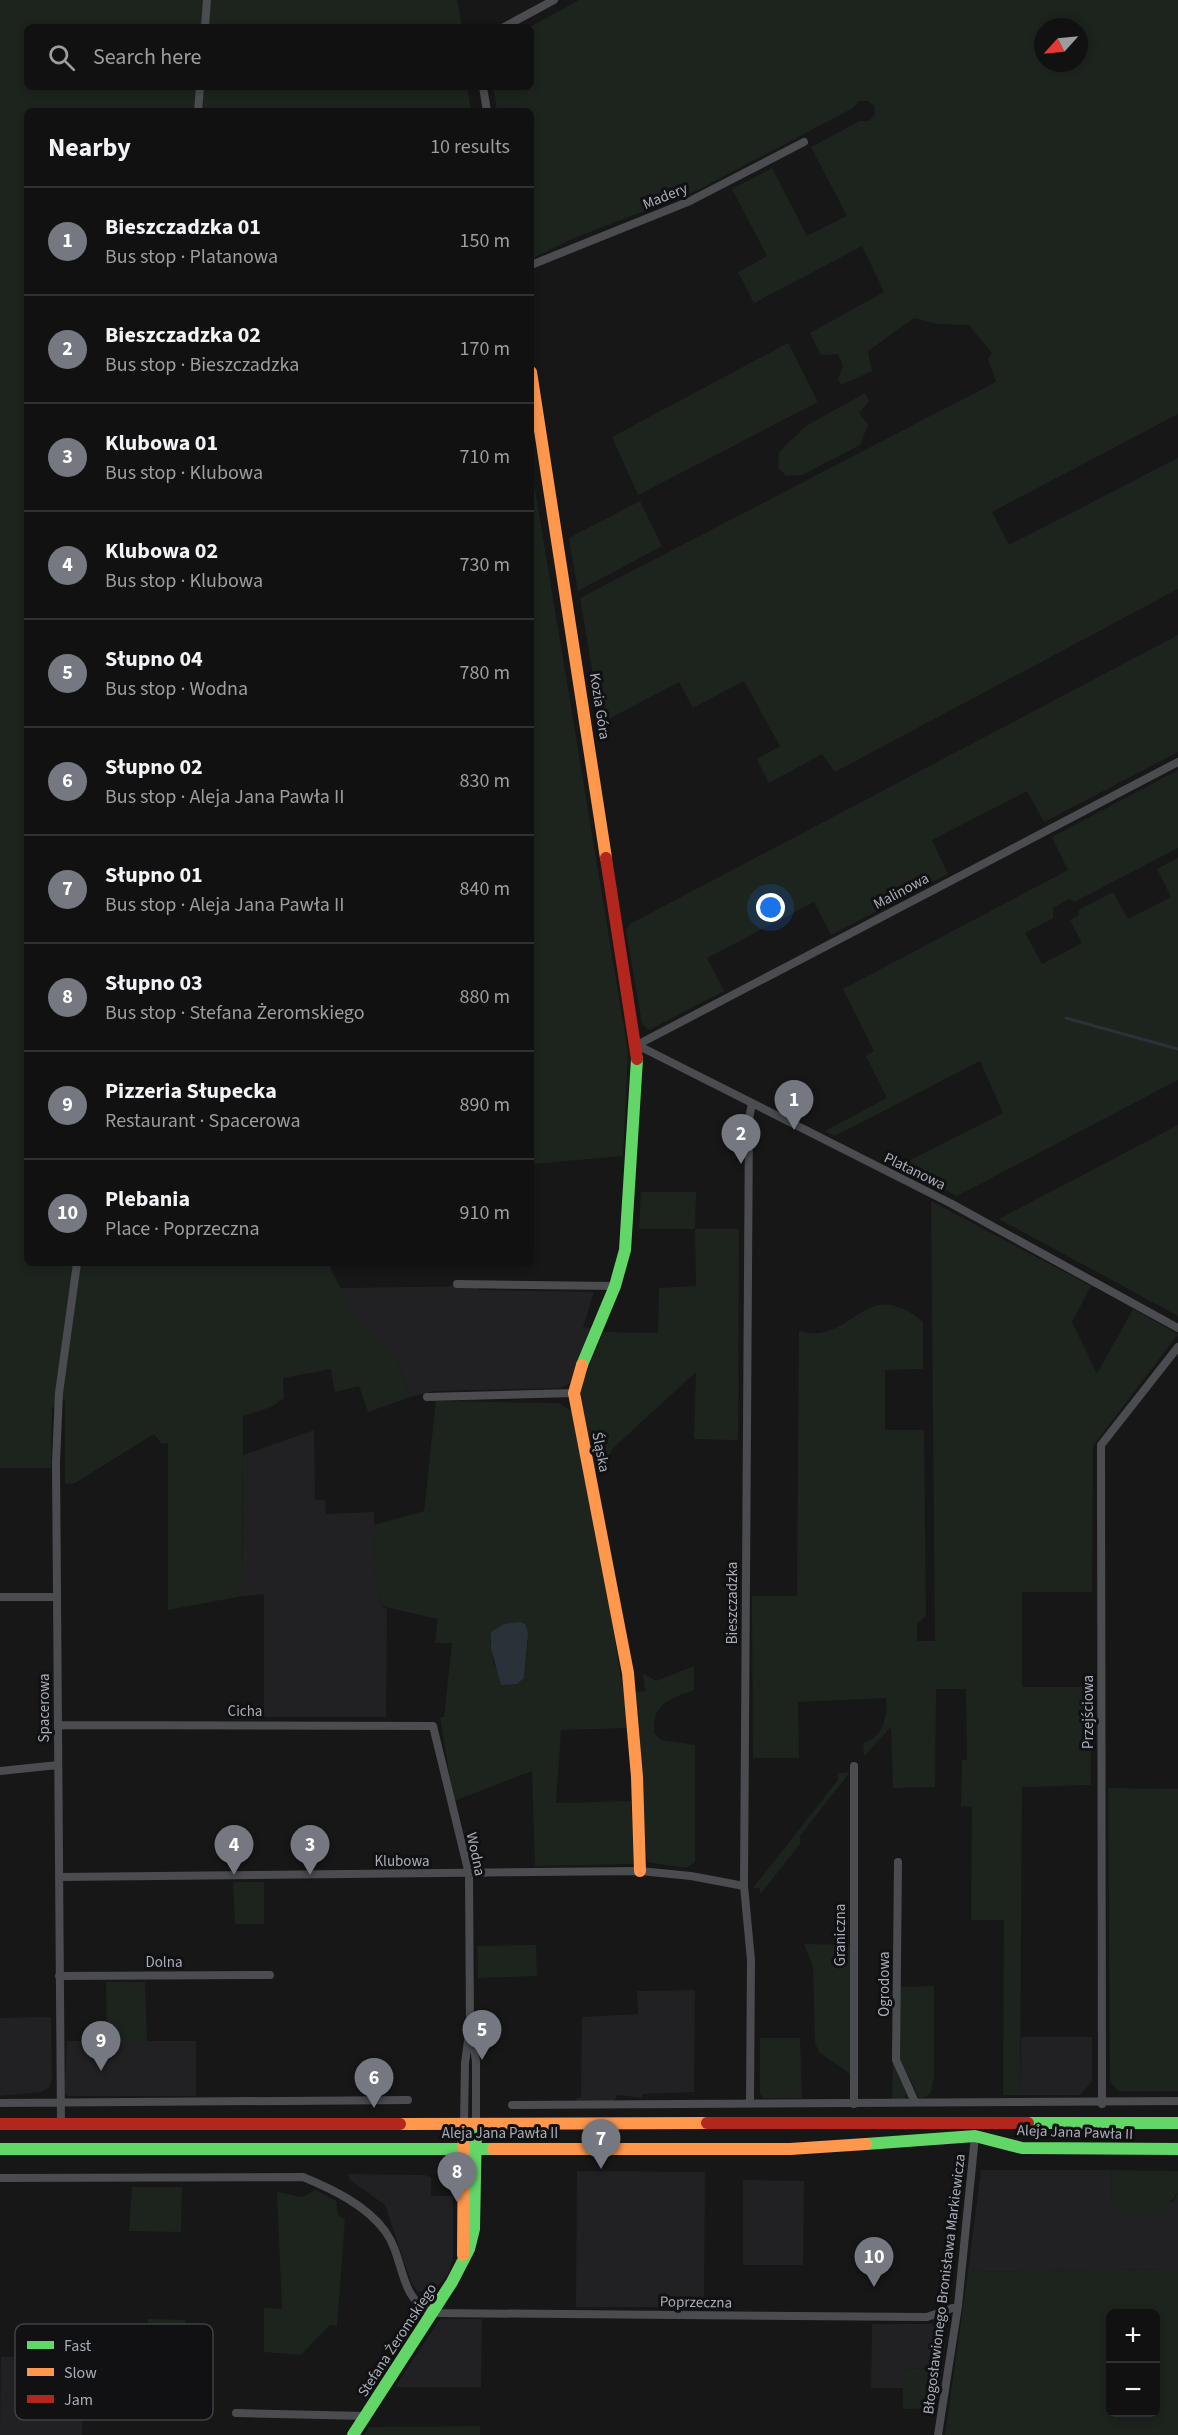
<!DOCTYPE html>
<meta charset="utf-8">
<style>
body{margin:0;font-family:"Source Sans 3",sans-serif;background:#1a1a1a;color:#f1f3f6}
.controls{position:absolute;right:18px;bottom:18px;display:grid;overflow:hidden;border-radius:9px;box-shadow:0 3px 9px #0003}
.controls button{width:54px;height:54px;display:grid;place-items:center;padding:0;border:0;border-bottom:2px solid #303131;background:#111;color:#f1f3f6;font:30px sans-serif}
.compass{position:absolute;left:1034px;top:18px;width:54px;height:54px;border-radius:50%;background:#111;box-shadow:0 3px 9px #0003;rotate:243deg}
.you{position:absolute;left:771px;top:908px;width:21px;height:21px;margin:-15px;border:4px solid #fff;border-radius:50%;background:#1a73e8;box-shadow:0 0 0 9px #1a73e833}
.badge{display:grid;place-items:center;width:39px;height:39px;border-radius:50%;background:#757880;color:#fff;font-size:20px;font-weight:700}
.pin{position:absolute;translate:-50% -50px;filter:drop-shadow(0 2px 3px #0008)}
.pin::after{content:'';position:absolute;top:32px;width:21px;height:18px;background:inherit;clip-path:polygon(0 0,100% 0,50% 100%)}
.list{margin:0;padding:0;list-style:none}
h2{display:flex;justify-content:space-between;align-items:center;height:78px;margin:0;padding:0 24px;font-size:26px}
h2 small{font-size:20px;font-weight:400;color:#9c9d9f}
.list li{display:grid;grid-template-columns:39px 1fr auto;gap:18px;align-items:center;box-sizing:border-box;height:108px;padding:0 24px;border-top:2px solid #303131}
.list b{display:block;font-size:22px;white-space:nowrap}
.list p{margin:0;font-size:20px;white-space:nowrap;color:#9c9d9f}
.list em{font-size:20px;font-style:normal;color:#9c9d9f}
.icon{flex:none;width:33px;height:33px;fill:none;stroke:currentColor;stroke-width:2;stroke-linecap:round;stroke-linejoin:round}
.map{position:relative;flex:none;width:1178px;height:2435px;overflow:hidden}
.search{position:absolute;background:#111;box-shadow:0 3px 9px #0003;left:24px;top:24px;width:510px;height:66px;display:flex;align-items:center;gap:15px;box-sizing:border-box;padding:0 21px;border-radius:9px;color:#9c9d9f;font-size:22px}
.panel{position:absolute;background:#111;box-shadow:0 3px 9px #0003;left:24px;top:108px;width:510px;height:1158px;border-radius:9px}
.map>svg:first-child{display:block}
.built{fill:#212123}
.green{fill:#1d241e;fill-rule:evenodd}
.water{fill:#2a3239}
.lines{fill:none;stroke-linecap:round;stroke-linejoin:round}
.stream{stroke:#2a3239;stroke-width:3}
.street{stroke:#4b4c50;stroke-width:8}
.fast{stroke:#63d668;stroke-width:12}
.slow{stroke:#ff974d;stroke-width:12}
.jam{stroke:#b3261e;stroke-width:12}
.labels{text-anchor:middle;stroke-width:6;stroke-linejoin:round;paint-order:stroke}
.street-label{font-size:15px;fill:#a8adb8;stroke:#111113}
.key{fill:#111113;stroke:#3e4045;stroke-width:1.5}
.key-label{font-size:16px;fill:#a8adb8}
</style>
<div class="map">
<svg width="1178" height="2435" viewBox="0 0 1178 2435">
<rect width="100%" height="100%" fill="#171717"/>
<!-- built -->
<path class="built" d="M478,1286V1290L594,1292L583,1327L592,1328L573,1382L560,1388L434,1391L410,1397L398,1362L353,1314L339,1288Z
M314,1430L315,1500H325L326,1514L374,1512L375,1573L381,1606L387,1609L386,1717H264V1594L242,1596L243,1455Z
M695,1990L694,2092L642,2094V2098L617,2095L614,2101L576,2102L577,2098L581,2097L582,2017L638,2014L637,1991Z
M51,2017L52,2079L49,2088L40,2092L0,2096V2018Z
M1021,2037H1092V2081L1080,2095H1020Z
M67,2041H196V2096H68L65,2094V2082Z
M981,2170H1112L1111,2205L1173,2202L1178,2193V2269L968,2272Z
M577,2171L705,2172L704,2307H576Z
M348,2174L425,2175L431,2178V2196H453V2260L447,2276L434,2290L418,2292L411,2282L385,2205L350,2180Z
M743,2180L804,2181L803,2265H743Z
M440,2319H482L481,2387H395Z
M872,2324H936L946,2337L942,2368L904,2369L903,2388H871Z
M1,2357H47L46,2396H83L82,2435H0Z"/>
<!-- green -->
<path class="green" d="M0,0H457L462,27H27V87H467L471,111H27V1263H328L353,1314L398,1362L410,1397L368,1412L359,1386L335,1392L331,1369L283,1378L284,1398L271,1407L243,1416L242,1596L168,1610V1443L162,1444L154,1434L75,1483L65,1484V1399L52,1408L51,1468H0Z
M579,0H1178V414L992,512L1009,545L1178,458V589L835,772L822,754L769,783L757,759L780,746L744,681L693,708L679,682L601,723L580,598L996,382L988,359L992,353L969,325L938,324L914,318L868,351L872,371L841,385L838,379L843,366L838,354L821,355L810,333L884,292L862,246L754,303L738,272L767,256L732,189L772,168L807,236L847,216L811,147L860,121H869L875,114L874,106L868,101H859L853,108L698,190L572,239L531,259V111H497L493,87H531L530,27ZM1043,27H1079V63H1043Z
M788,343L818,402L638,495L612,437Z
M865,393L869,401L859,413L868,425L860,445L802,475L786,476L778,467L779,452L806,426Z
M531,465L628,1052L623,1156L531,1164Z
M640,501L662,546L578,591L569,538Z
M1178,635V752L1044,822L1027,791L932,840L948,874L831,935L814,902L707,958L724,991L649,1030L642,1023L626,931L630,924Z
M1178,770V848L1074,902L1069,899L1053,908V918L1025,933L1042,964L1082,943L1070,920L1078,916L1079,910L1113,892L1128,919L1171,897L1157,869L1178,858V1080L957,1196L897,1167L1003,1113L980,1061L835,1136L825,1131L887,1098L866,1056L874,1051L843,989L1068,870L1052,837Z
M1178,1125V1316L999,1219Z
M641,1192H696L695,1229H739L738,1440L694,1439L696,1372L612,1449L604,1467L594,1473L580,1389L603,1332L658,1333L659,1288L696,1286L695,1229H639Z
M931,1201L1091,1286L1072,1322L1097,1374L1133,1309L1178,1334L1093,1446L1092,1592H1022V1687H1090L1091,1785L1022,1787L1020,2095H1003L1004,1920H971L972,1807L961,1806L962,1760H967L966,1689H936L935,1787L893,1788L891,1727L864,1756L863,1743C884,1737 888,1715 886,1698L798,1702L799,1758H753L752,1596H797L799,1331C853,1347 864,1272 923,1322V1369L885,1370V1430H924L926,1615L917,1624V1641H935Z
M436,1401L558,1403L574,1412L603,1564L629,1728L561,1730L556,1803L631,1801L634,1864L535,1866L532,1771L454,1801L440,1717H444L452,1643H435L438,1619L381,1606L375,1573L374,1525L424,1511ZM490,1640H528L524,1678L494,1666Z
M694,1666V1690C670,1699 652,1703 654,1733L661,1740L695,1745V1862L686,1868L647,1862L635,1692L645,1691L643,1673L656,1681Z
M850,1772L800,1836V1844L762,1892L760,1893V1888H753L838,1780V1773Z
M1108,1788L1178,1789V2091H1118L1110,2082Z
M233,1882H264V1924H235Z
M804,1944L850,1945V2074L819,2052L815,2042L813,1966Z
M536,1945L537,1976L478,1978L477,1946Z
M106,1982H145L147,2042L107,2041Z
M934,1986V2078L930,2094L920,2099L899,2058L900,1987Z
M760,2038H800L802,2098H763L760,2093Z
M893,2063L906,2093L905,2099H892Z
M1112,2170L1178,2171V2193L1159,2215L1116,2214L1111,2205Z
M132,2187H182L181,2232L129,2231Z
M316,2190L336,2201L338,2215L345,2219L337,2326L330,2325L301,2355L264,2352V2308L282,2309L277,2192L302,2197Z
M1178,2269V2435H945L968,2272ZM1110,2314H1156V2412H1110Z
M148,2319L185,2320L184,2405H127V2325H147Z
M942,2368L936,2408L903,2409V2369Z
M480,2426V2435H364L369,2427Z"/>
<!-- water -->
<path class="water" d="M520,1622L525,1624L528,1633L524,1678L517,1684L501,1685L491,1649V1632L504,1624Z"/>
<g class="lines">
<!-- stream -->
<path class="stream" d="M1066,1018L1178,1049"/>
<!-- street -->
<path class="street" d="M205,27L207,0
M504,27L554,0
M483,87L487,111
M198,111L200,87
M531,265L690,201L804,142
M637,1045L952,1204L1178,1328
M637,1045L1178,762
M457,1284L615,1286
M427,1397L574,1393
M0,1597H57
M58,1725L433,1726L469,1874L470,2026L465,2063L464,2125
M854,1766V2104
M0,1771L58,1765
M898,1862L896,2060L915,2102
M59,1877L640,1871L691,1876L744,1886
M59,1976L270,1975
M471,2030L476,2061V2125
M750,2102L751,1960L744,1886L749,1119L752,1103
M0,2103L408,2100
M1102,2104L1101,1445L1178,1347
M512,2105L1178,2101
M61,2124L56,1462L59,1393L77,1263
M0,2178L303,2177C332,2189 366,2205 385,2231C405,2258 398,2298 432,2313L927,2317L958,2306
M236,2413L366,2416
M938,2435L958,2306L975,2136"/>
<!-- fast -->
<path class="fast" d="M582,1365L615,1286L625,1250L637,1059
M1028,2123H1178
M866,2144L975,2136L1022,2148L1178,2149
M0,2149H493
M353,2435L452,2282L469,2249L474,2229L476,2125"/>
<!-- slow -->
<path class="slow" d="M531,372L606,858
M582,1365L574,1393L628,1673L637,1777L640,1871
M400,2124L707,2123
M493,2149H790L866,2144
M463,2255L464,2125"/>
<!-- jam -->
<path class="jam" d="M606,858L637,1059
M707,2123H1028
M0,2124H400"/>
</g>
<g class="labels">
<!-- street labels -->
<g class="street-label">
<text transform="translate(665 196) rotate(-22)" y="5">Madery</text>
<text transform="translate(600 706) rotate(81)" y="5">Kozia Góra</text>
<text transform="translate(901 891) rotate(-28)" y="5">Malinowa</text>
<text transform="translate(915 1171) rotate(26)" y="5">Platanowa</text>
<text transform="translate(601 1452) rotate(79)" y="5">Śląska</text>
<text transform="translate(732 1603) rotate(-90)" y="5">Bieszczadzka</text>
<text transform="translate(44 1708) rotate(-90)" y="5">Spacerowa</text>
<text x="245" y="1716">Cicha</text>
<text transform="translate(1088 1712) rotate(-90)" y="5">Przejściowa</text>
<text transform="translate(476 1854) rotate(78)" y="5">Wodna</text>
<text x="402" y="1866">Klubowa</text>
<text transform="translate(840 1935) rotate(-90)" y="5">Graniczna</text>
<text x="164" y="1967">Dolna</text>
<text transform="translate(884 1984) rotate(-90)" y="5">Ogrodowa</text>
<text transform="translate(1075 2132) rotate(2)" y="5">Aleja Jana Pawła II</text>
<text x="500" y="2138">Aleja Jana Pawła II</text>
<text transform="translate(944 2284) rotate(-83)" y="5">Błogosławionego Bronisława Markiewicza</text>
<text transform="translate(696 2302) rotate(1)" y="5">Poprzeczna</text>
<text transform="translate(397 2340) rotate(-57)" y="5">Stefana Żeromskiego</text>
</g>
</g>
<!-- legend -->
<rect x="15" y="2324" width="198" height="96" rx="9" class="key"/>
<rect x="27" y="2341" width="27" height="8" fill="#63d668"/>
<rect x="27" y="2368" width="27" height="8" fill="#ff974d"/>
<rect x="27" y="2395" width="27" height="8" fill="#b3261e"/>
<g class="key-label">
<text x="64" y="2351">Fast</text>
<text x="64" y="2378">Slow</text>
<text x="64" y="2405">Jam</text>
</g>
</svg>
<div class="controls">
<button>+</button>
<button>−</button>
</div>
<svg class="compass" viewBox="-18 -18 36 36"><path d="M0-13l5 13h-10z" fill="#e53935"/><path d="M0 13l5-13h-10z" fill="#9c9d9f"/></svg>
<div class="you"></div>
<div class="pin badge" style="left:794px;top:1130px">1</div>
<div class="pin badge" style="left:741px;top:1164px">2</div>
<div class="pin badge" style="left:310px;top:1875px">3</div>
<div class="pin badge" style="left:234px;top:1875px">4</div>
<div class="pin badge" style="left:482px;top:2060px">5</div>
<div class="pin badge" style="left:374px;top:2108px">6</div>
<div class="pin badge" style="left:601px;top:2169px">7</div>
<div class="pin badge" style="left:457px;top:2202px">8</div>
<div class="pin badge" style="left:101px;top:2071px">9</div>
<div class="pin badge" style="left:874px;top:2287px">10</div>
<div class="search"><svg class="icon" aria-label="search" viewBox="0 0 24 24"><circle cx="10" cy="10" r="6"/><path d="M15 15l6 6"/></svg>Search here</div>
<section class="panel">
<h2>Nearby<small>10 results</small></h2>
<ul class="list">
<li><span class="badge">1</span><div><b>Bieszczadzka 01</b><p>Bus stop · Platanowa</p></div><em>150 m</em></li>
<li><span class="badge">2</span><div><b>Bieszczadzka 02</b><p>Bus stop · Bieszczadzka</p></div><em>170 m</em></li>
<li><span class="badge">3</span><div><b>Klubowa 01</b><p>Bus stop · Klubowa</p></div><em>710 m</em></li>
<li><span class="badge">4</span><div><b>Klubowa 02</b><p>Bus stop · Klubowa</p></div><em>730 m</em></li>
<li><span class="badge">5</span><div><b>Słupno 04</b><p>Bus stop · Wodna</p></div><em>780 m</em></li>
<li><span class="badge">6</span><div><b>Słupno 02</b><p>Bus stop · Aleja Jana Pawła II</p></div><em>830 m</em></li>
<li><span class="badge">7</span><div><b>Słupno 01</b><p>Bus stop · Aleja Jana Pawła II</p></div><em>840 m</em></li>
<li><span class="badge">8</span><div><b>Słupno 03</b><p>Bus stop · Stefana Żeromskiego</p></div><em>880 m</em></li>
<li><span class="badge">9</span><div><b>Pizzeria Słupecka</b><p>Restaurant · Spacerowa</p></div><em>890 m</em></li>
<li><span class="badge">10</span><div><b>Plebania</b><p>Place · Poprzeczna</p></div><em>910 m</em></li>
</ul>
</section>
</div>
